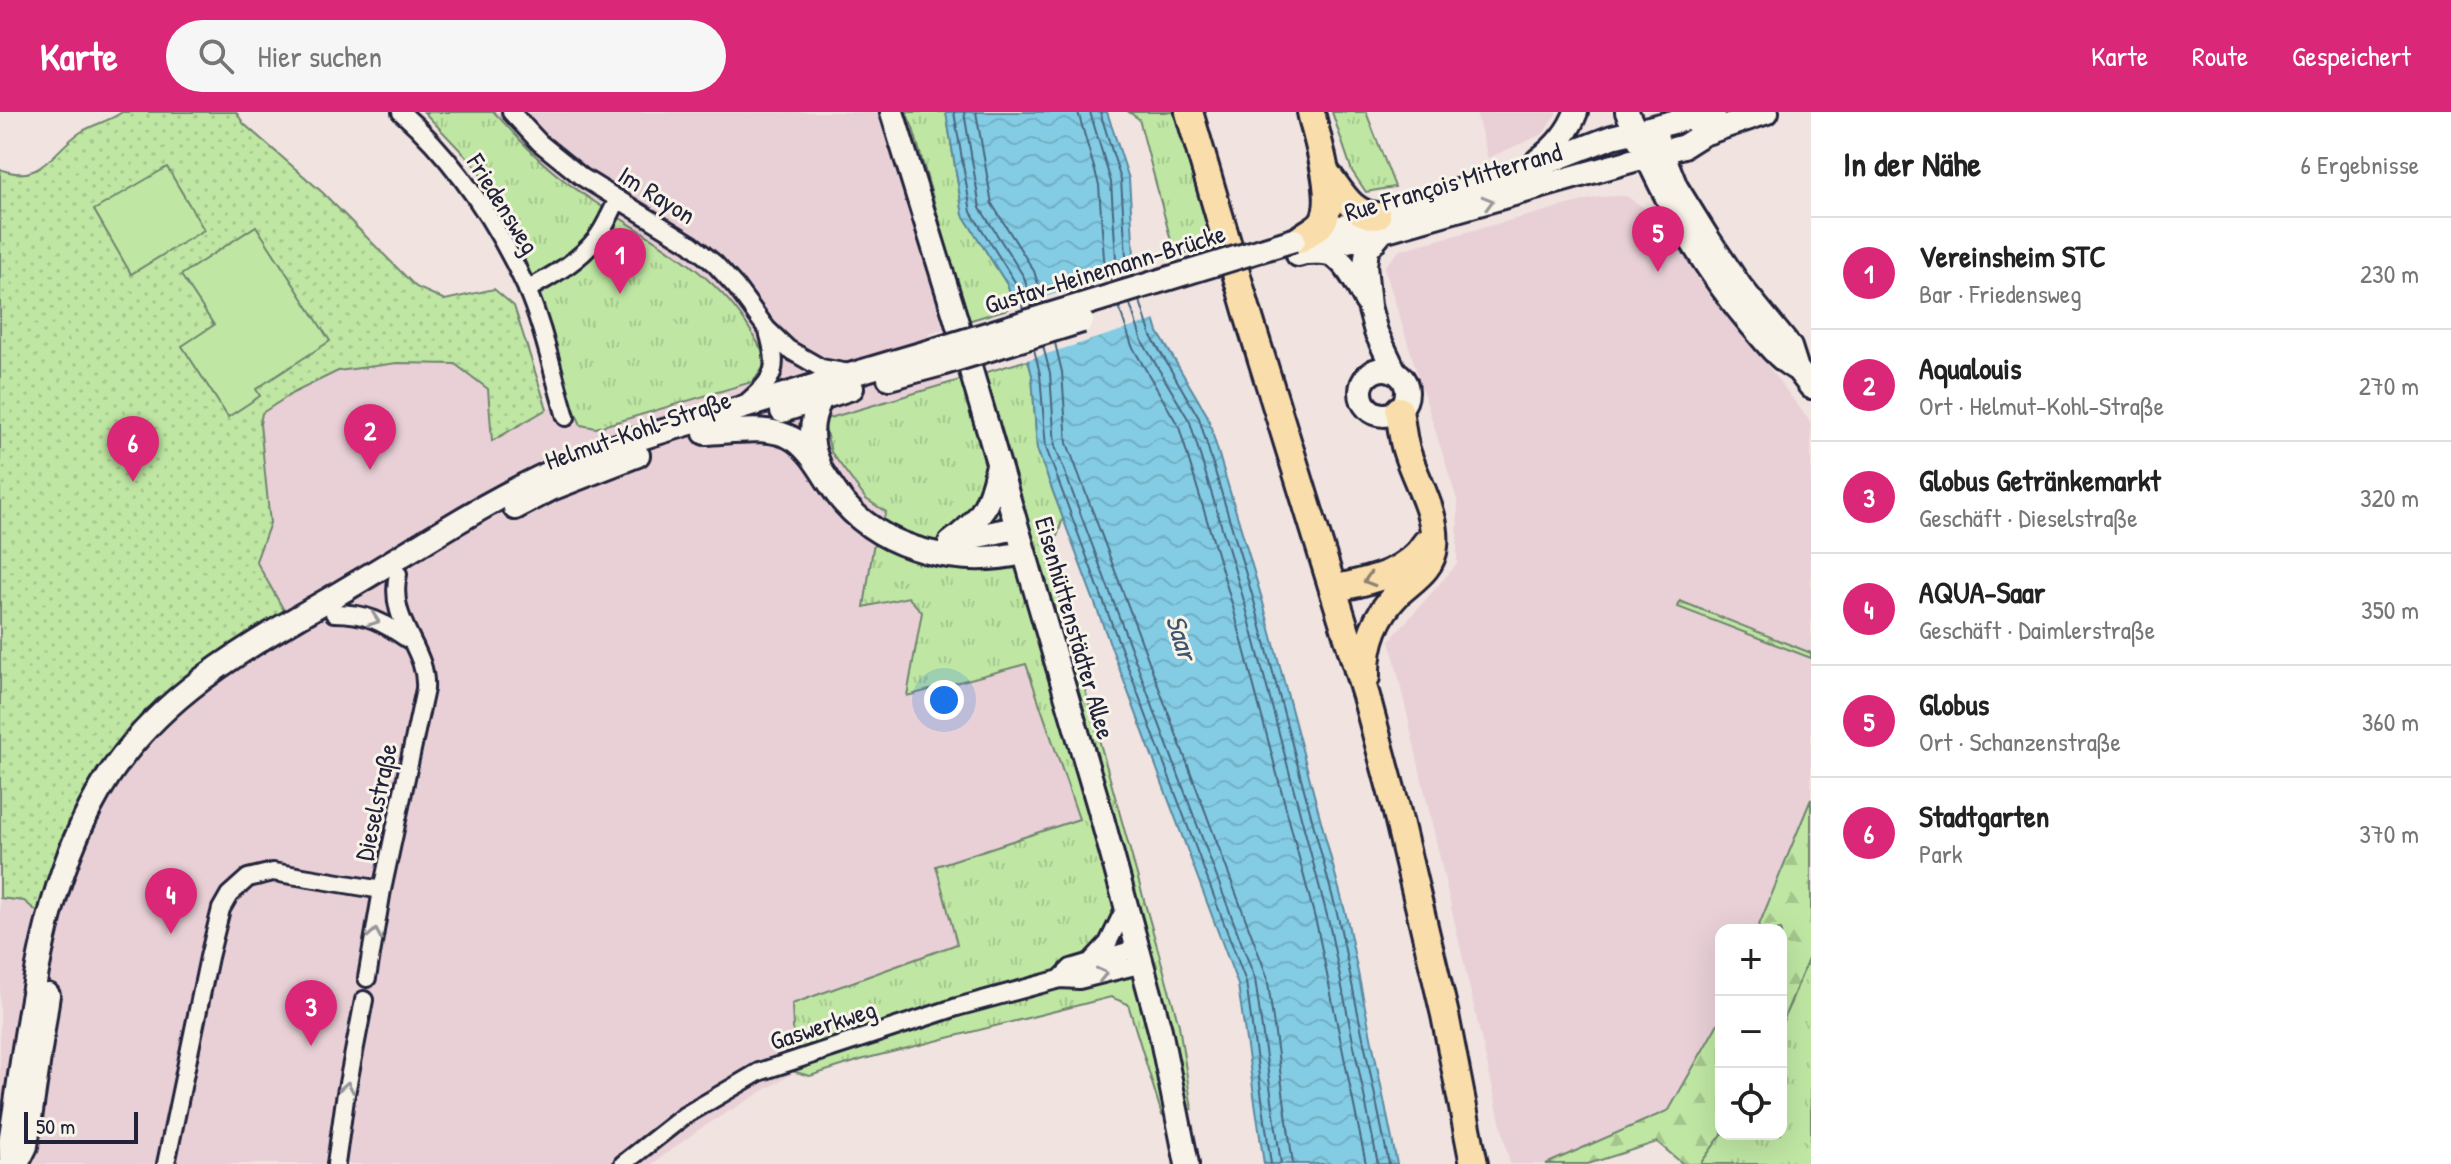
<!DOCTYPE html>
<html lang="de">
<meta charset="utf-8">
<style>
body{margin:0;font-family:"Patrick Hand",sans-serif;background:#f6f6f6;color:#222}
.controls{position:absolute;right:24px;bottom:24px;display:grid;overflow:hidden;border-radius:16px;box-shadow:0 8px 32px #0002}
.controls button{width:72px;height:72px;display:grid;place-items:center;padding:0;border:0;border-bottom:2px solid #e0e0e0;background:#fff;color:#222;font:40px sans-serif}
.scale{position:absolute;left:24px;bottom:20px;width:114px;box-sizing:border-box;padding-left:8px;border:4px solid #22223b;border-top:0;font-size:22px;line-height:28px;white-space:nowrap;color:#22223b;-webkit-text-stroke:6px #f7f3e8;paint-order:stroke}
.you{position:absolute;left:944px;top:588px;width:28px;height:28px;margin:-20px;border:6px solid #fff;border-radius:50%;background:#1a73e8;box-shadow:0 0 0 12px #1a73e833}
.badge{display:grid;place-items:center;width:52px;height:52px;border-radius:50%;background:#db2777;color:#fff;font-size:26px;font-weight:700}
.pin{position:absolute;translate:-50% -66px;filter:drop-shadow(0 2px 4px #0008)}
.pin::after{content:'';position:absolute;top:42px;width:28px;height:24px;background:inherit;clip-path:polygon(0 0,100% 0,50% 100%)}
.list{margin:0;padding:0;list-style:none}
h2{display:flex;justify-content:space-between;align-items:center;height:104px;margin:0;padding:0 32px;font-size:34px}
h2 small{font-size:26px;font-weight:400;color:#767676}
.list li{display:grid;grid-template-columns:52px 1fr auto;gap:24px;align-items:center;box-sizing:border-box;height:112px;padding:0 32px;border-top:2px solid #e0e0e0}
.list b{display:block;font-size:30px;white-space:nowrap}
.list p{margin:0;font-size:26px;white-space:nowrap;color:#767676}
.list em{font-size:26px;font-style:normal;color:#767676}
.icon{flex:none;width:44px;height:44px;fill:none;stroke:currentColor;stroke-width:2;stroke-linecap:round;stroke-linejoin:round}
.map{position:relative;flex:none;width:1811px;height:1052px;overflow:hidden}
header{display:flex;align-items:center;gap:48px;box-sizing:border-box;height:112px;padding:0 40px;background:#db2777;color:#fff}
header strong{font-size:38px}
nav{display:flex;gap:44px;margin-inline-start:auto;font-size:28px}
.search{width:560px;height:72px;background:#f6f6f6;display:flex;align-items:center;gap:20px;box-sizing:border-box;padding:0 28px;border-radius:44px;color:#767676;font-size:30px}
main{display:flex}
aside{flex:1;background:#fff}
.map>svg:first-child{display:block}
.built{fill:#e8d0d6}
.grass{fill:url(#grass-tufts);stroke:#70846f;stroke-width:2}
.forest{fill:url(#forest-firs);stroke:#70846f;stroke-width:2}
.park{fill:url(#park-dots);stroke:#70846f;stroke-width:2}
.garden{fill:#bfe7a3;stroke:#70846f;stroke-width:2}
.water{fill:url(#water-waves);stroke:#5c88a0;stroke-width:2}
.pier{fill:#f0e3e0}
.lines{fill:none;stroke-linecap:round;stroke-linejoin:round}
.shore{stroke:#49667f;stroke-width:2}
.street-casing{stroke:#22223b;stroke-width:22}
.secondary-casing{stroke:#22223b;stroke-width:28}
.primary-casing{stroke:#22223b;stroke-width:32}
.street{stroke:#f7f3e8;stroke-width:16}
.secondary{stroke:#f7f3e8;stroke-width:22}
.primary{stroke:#f9deab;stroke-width:26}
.secondary-bridge-casing{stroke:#22223b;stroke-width:28;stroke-linecap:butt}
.secondary-bridge{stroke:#f7f3e8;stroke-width:22}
.oneway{stroke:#97959a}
.oneway2{stroke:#8e8073}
.labels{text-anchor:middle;stroke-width:6;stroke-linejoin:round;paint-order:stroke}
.street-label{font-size:26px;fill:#22223b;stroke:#f7f3e8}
.water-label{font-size:28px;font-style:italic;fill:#3f556e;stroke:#f7f3e8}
</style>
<header>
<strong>Karte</strong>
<div class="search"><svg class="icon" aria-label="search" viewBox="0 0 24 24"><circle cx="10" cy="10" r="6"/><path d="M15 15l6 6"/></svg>Hier suchen</div>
<nav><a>Karte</a><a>Route</a><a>Gespeichert</a></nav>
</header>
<main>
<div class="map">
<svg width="1811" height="1052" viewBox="0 0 1811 1052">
<defs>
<pattern id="grass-tufts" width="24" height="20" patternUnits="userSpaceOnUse" patternTransform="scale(2)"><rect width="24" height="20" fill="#bfe7a3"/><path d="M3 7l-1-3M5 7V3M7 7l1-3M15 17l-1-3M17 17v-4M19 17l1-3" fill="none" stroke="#a4c68d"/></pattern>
<pattern id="forest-firs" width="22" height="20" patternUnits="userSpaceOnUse" patternTransform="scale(2)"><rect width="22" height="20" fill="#bfe7a3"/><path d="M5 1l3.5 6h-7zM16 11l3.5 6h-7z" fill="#a4c68d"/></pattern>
<pattern id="park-dots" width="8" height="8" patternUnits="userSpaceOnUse" patternTransform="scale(2)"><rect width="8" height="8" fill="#bfe7a3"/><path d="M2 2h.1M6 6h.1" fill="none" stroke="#a4c68d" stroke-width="1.8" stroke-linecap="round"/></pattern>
<pattern id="water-waves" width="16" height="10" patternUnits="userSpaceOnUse" patternTransform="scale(2)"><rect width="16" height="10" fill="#83cce4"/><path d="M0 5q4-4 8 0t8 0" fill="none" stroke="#71afc4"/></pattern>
</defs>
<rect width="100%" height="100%" fill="#f0e3e0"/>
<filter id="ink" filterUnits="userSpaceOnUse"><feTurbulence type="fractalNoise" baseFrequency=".0125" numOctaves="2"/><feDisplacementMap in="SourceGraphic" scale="16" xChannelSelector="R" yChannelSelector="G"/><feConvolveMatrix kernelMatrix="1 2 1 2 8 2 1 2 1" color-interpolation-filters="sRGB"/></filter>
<g filter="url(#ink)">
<!-- built -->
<path class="built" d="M494,0H906L913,16L968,209L928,222L944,274L823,308L831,340L866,387L886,400L873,436L864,495L908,485L922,500L908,584L1026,552L1079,707L936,754L957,832L792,892L795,960L701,1016L652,1052H0V788L22,789L39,800L60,728L97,657L143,604L197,559L256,449L270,411L260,312L262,301L293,281L338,259L397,251L455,252L488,277L493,328L569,286L574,300L596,315L665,293L656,127L570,73L532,42Z
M1476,0H1557L1543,22L1488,46Z
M1626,84L1653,102L1811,311V541L1681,489L1678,494L1811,546V687L1757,818H1721V906L1669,998L1546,1052H1510L1390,528L1457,452L1458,391L1384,155L1400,138L1598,85Z"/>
<!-- grass -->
<path class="grass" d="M424,0H494C518,26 540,51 569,72C633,120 709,148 752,221C758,232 767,242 763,255C761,260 756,265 752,270L596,316L581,313L569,286L554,229L521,137L476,55Z
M906,0H946L963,103L1008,174L1014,195L968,209L913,16Z
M1129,0H1175L1215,132L1175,144L1139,7Z
M1332,0H1366L1395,75L1366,80L1352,59Z
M1028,248L1032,263L1037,337L1063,406L1049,449L1179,913L1192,997L1162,1003L1128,892L1111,885L864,947L810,964L795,960L792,892L957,832L936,754L1079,707L1026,552L907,584L922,500L908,485L864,495L873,436L886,400L866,387L831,340L823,308Z
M1811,840V1052H1700L1722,1022H1781V913Z"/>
<!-- forest -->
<path class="forest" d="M1680,489L1811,541V546L1678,495Z
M1811,687V840L1781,913V818H1757Z
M1721,906L1722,1022L1700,1052H1683L1657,1030L1588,1052H1546L1669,998Z"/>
<!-- park -->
<path class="park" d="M122,0H236L244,12L322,80L416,175L445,188L494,177L514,194L547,297L492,329L488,277L455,252L397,251L338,259L293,281L262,301L260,312L270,411L256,449L286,502L197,559L143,604L97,657L60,728L39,801L24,789L0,786V57C42,74 52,38 81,20C94,12 110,9 122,0Z"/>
<!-- garden -->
<path class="garden" d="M167,55L204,118L131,162L94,98Z
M256,114L330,229L256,277L260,284L228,305L182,234L214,213L181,163Z"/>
<!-- water -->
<path class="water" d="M946,0H1107L1129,67L1134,143L1158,220L1207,303L1262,487L1347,807L1397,1052H1264L1238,873L1037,337L1032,263L1014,195L1008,174L963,103Z"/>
<!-- pier -->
<path class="pier" d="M1142,155L1158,207L1024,249L1010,196Z"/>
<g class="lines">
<!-- shore -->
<path class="shore" d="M954,0L971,100L1015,170L1023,197
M964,0L980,96L1024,165L1032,194
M976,0L992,92L1034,159L1044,191
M1078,0L1099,73L1104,147L1111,170
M1090,0L1111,70L1116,146L1122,167
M1100,0L1121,68L1126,144L1132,164
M1140,189L1151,224L1199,306L1254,489L1339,809L1389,1052
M1130,192L1142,229L1190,310L1245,492L1329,811L1378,1052
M1119,195L1132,234L1179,315L1233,495L1317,814L1366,1052
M1055,231L1062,260L1067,331L1267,864L1293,1052
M1043,234L1050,261L1055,334L1255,867L1281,1052
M1034,237L1040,262L1046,336L1246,870L1271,1052"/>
<defs>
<path id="street" d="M401,0C455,48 496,110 526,175C544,216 553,263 566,305
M511,0L540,31L582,65L691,132L715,152L736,175L767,217L788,237L821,256L849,261
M527,178C551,164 578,150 596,127C605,116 611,100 618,87
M746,291C776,265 779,258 768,219
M334,501C367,501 383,510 409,528
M1092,848L1108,831L1126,794
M367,866L382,778L425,577C428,535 387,511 398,462
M1060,867L1071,856L1138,836
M166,1052L209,845L221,797L229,783L248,766L273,760L382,778
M336,1052L345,987L364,888
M623,1052L684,1004L759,960L957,895L1060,867L1079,868L1143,852"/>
<path id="secondary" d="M892,0L955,204L1099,695L1160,918L1187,1052
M1627,0C1660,78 1697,149 1752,214C1766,230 1777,246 1796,257
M1657,27L1676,75L1709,128L1740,174L1790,235L1797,257L1811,275
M1538,48C1554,36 1569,19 1576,0
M1383,119L1367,138L1365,153L1369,194L1376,220L1395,260
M1307,125L1524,59L1612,25L1714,0
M1309,141C1315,141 1323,140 1329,142C1346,147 1358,175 1366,189
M1298,143L1684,34L1703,22L1767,0
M1361 280a23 23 0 1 1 46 0a23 23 0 1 1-46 0Z
M889,266L938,253
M782,299L852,276
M705,321C732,320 771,312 795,328C816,343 827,372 844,391C887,440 962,455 1023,441
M819,352C809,330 810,308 821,287
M515,396L551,377L638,343
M959,428L1016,416
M950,431C981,407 989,395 997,357
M11,1052L10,1030C28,918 37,799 90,696C144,590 240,539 338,482C414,438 488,386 570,352C618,331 671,317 721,302C791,281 861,259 931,239
M17,1052L26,1034L48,883"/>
<path id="primary" d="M1189,0L1250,209L1366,584L1395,692L1445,903L1474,1052
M1327,62C1342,81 1351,102 1377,104
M1300,127C1306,122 1315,118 1321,112C1339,90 1316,25 1311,0
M1333,477C1367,469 1406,463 1426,431
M1366,565C1365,533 1375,504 1398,481C1413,467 1432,457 1434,434C1438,401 1413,365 1405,334C1402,322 1401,309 1399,298"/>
</defs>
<!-- street casing -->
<use href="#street" class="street-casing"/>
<!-- secondary casing -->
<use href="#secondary" class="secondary-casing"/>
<!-- primary casing -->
<use href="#primary" class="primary-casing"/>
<!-- street -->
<use href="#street" class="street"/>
<!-- secondary -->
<use href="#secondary" class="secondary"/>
<!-- primary -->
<use href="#primary" class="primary"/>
<defs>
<path id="secondary-bridge" d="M931,239L1294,128
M938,253L1082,209"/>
</defs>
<!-- secondary-bridge casing -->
<use href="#secondary-bridge" class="secondary-bridge-casing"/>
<!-- secondary-bridge -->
<use href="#secondary-bridge" class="secondary-bridge"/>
</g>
<!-- one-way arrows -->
<defs><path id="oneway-chevron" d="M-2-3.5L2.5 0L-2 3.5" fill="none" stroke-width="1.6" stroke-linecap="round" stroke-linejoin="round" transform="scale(2)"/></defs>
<g class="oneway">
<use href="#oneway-chevron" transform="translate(1488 90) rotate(-16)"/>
<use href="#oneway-chevron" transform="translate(374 508) rotate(20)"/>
<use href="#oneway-chevron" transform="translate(375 822) rotate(-80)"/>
<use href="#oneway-chevron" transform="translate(1102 862) rotate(-13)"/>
<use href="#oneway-chevron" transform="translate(347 975) rotate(-80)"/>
</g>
<use class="oneway2" href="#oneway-chevron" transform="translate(1369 468) rotate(163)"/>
</g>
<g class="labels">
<!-- street labels -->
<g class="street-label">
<text transform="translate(1453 70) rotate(-16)" y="9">Rue François Mitterrand</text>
<text transform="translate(657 83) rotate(32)" y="9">Im Rayon</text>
<text transform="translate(503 92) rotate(58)" y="9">Friedensweg</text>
<text transform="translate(1105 157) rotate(-17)" y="9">Gustav-Heinemann-Brücke</text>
<text transform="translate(638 318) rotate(-19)" y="9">Helmut-Kohl-Straße</text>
<text transform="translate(1075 516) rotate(74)" y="9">Eisenhüttenstädter Allee</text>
<text transform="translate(376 690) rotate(-78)" y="9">Dieselstraße</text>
<text transform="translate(823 913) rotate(-18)" y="9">Gaswerkweg</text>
</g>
<!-- water labels -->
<g class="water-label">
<text transform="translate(1182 525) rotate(72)" y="10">Saar</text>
</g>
</g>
</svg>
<div class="controls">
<button>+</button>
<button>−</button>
<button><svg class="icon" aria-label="locate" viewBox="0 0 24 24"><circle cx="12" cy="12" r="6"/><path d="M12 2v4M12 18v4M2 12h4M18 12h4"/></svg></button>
</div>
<div class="scale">50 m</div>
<div class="you"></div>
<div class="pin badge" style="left:620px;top:182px">1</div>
<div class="pin badge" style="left:370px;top:358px">2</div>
<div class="pin badge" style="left:311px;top:934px">3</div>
<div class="pin badge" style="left:171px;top:822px">4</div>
<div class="pin badge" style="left:1658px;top:160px">5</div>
<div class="pin badge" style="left:133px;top:370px">6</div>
</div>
<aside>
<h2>In der Nähe<small>6 Ergebnisse</small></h2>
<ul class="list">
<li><span class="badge">1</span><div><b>Vereinsheim STC</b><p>Bar · Friedensweg</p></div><em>230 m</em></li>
<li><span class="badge">2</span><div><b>Aqualouis</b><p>Ort · Helmut-Kohl-Straße</p></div><em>270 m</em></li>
<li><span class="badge">3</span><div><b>Globus Getränkemarkt</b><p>Geschäft · Dieselstraße</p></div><em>320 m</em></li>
<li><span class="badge">4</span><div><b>AQUA-Saar</b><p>Geschäft · Daimlerstraße</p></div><em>350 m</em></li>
<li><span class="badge">5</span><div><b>Globus</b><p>Ort · Schanzenstraße</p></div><em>360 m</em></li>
<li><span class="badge">6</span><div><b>Stadtgarten</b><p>Park</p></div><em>370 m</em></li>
</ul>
</aside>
</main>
